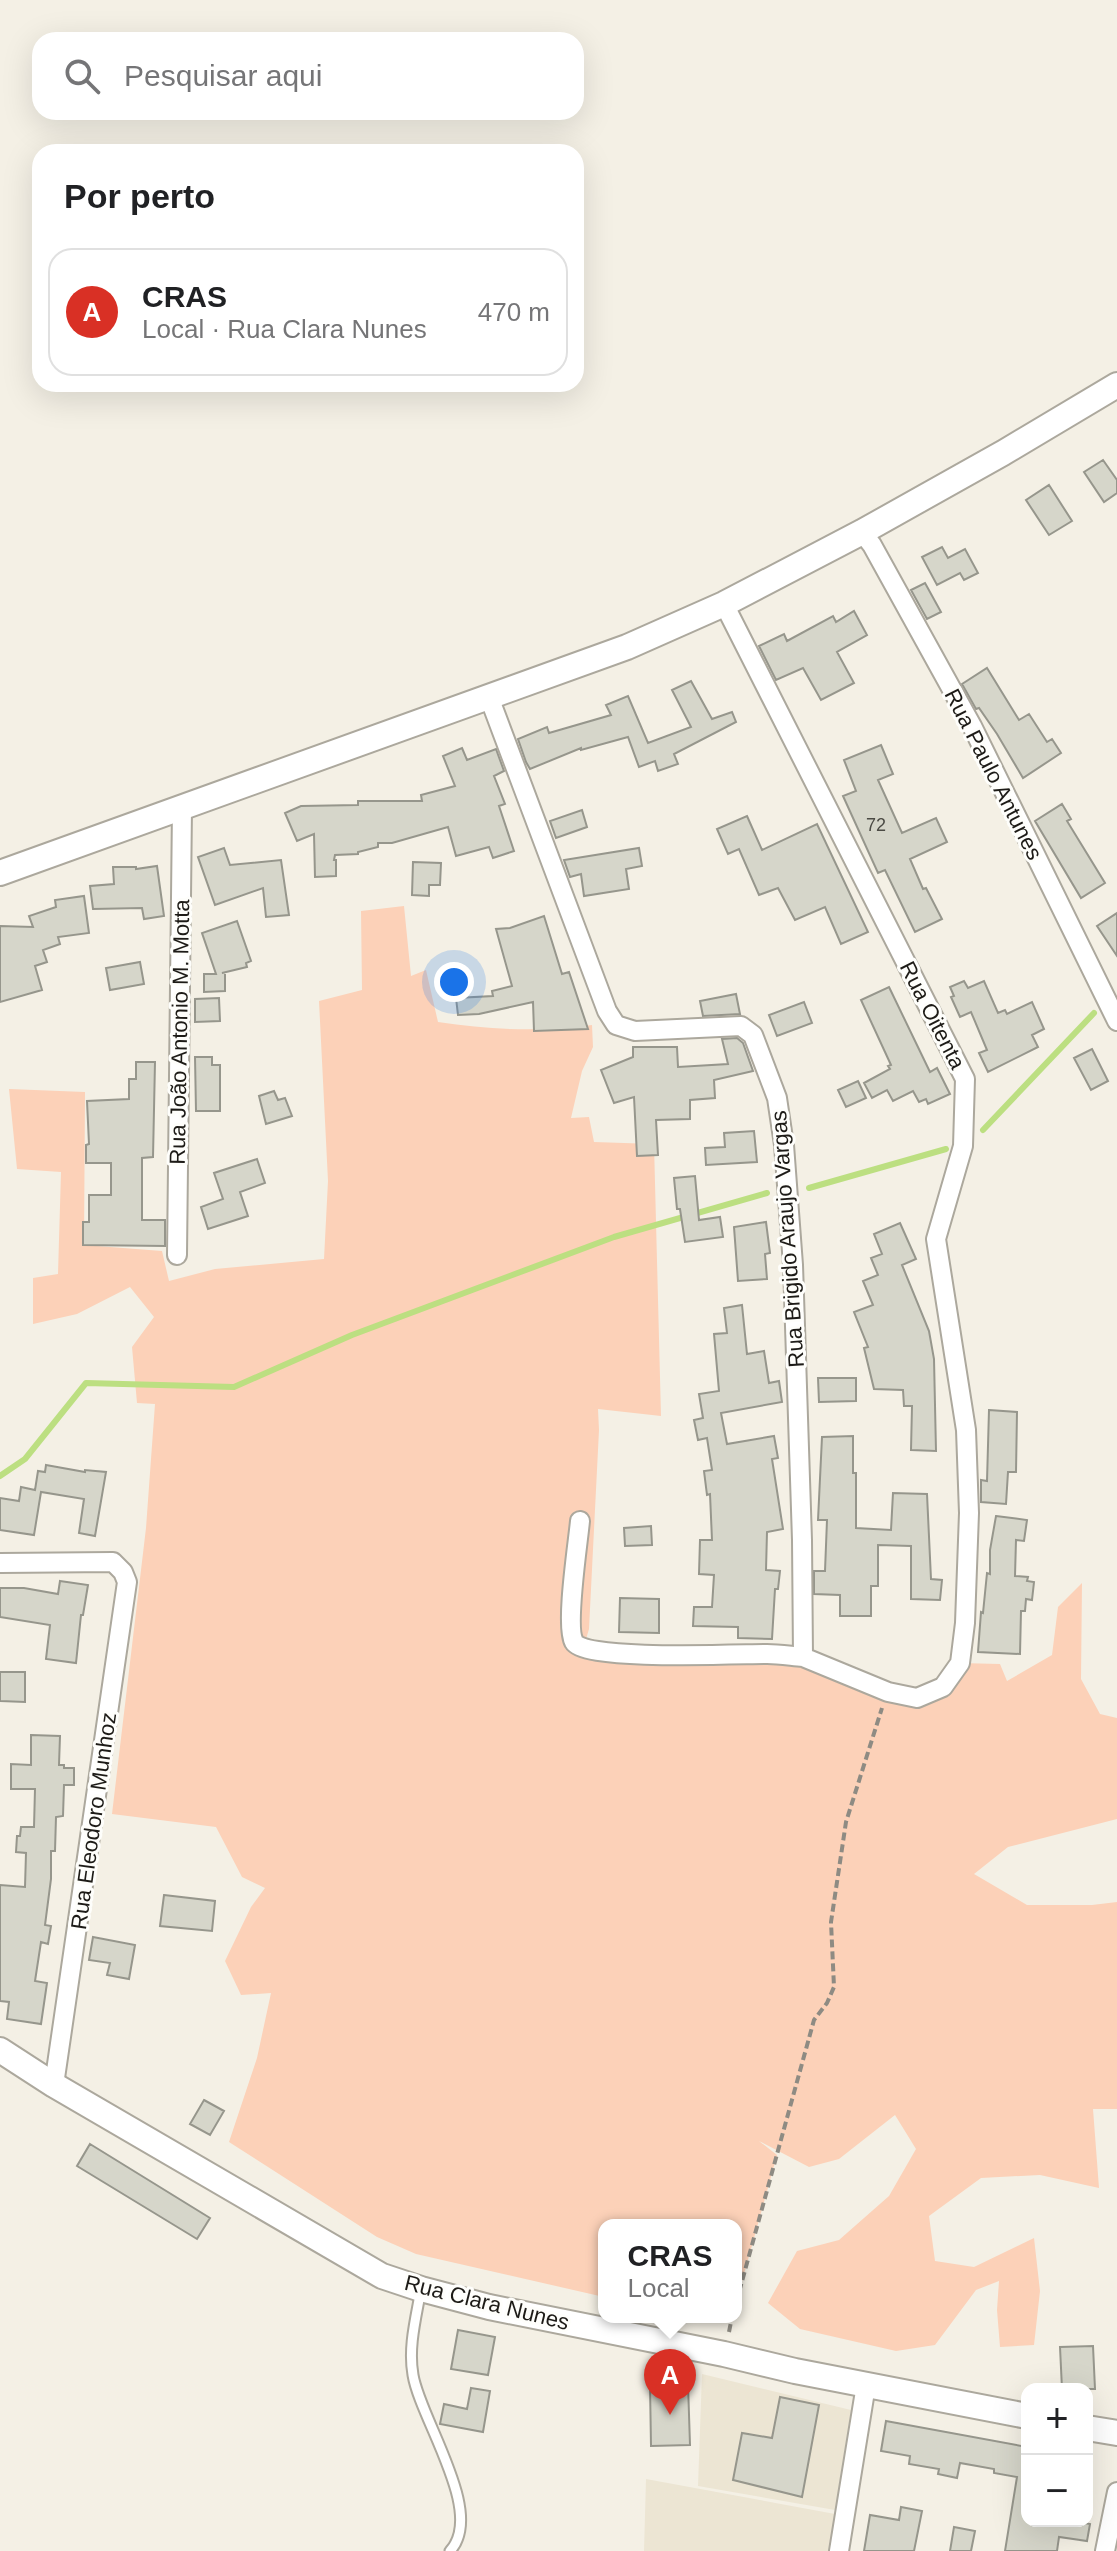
<!DOCTYPE html>
<html lang="pt">
<meta charset="utf-8">
<style>
body{margin:0;font-family:Arial,sans-serif;background:#f2f2f2;color:#202124}
.controls{position:absolute;right:24px;bottom:24px;display:grid;overflow:hidden;border-radius:16px;box-shadow:0 8px 32px #0002}
.controls button{width:72px;height:72px;display:grid;place-items:center;padding:0;border:0;border-bottom:2px solid #e0e0e0;background:#fff;color:#202124;font:40px sans-serif}
.you{position:absolute;left:454px;top:982px;width:28px;height:28px;margin:-20px;border:6px solid #fff;border-radius:50%;background:#1a73e8;box-shadow:0 0 0 12px #1a73e833}
.badge{display:grid;place-items:center;width:52px;height:52px;border-radius:50%;background:#d93025;color:#fff;font-size:26px;font-weight:700}
.pin{position:absolute;translate:-50% -66px;filter:drop-shadow(0 2px 4px #0008)}
.pin::after{content:'';position:absolute;top:42px;width:28px;height:24px;background:inherit;clip-path:polygon(0 0,100% 0,50% 100%)}
.popup{position:absolute;left:598px;top:2219px;width:144px;height:104px;box-sizing:border-box;display:grid;place-content:center;border-radius:16px;background:#fff;filter:drop-shadow(0 2px 6px #0005);font-size:26px;white-space:nowrap;color:#757577}
.popup b{font-size:30px;color:#202124}
.popup::after{content:'';position:absolute;left:50%;top:100%;margin-left:-16px;border:16px solid transparent;border-top-color:#fff}
.list{margin:0;padding:0;list-style:none}
h2{display:flex;justify-content:space-between;align-items:center;height:104px;margin:0;padding:0 32px;font-size:34px}
h2 small{font-size:26px;font-weight:400;color:#757577}
.list li{display:grid;grid-template-columns:52px 1fr auto;gap:24px;align-items:center;box-sizing:border-box;height:128px;margin:0 16px 16px;padding:0 16px;border:2px solid #e0e0e0;border-radius:24px}
.list b{display:block;font-size:30px;white-space:nowrap}
.list p{margin:0;font-size:26px;white-space:nowrap;color:#757577}
.list em{font-size:26px;font-style:normal;color:#757577}
.icon{flex:none;width:44px;height:44px;fill:none;stroke:currentColor;stroke-width:2;stroke-linecap:round;stroke-linejoin:round}
.map{position:relative;flex:none;width:1117px;height:2551px;overflow:hidden}
.search{position:absolute;background:#fff;box-shadow:0 8px 32px #0002;left:32px;top:32px;width:552px;height:88px;display:flex;align-items:center;gap:20px;box-sizing:border-box;padding:0 28px;border-radius:24px;color:#757577;font-size:30px}
.panel{position:absolute;background:#fff;box-shadow:0 8px 32px #0002;left:32px;top:144px;width:552px;height:248px;border-radius:24px}
.map>svg:first-child{display:block}
.built{fill:#ece5d3}
.green{fill:#fcd1b8}
.lines{fill:none;stroke-linecap:round;stroke-linejoin:round}
.stream{stroke:#bcdf81;stroke-width:6}
.building{fill:#d6d6ca;stroke:#96968c;stroke-width:2}
.lane-casing{stroke:#aca89d;stroke-width:13}
.street-casing{stroke:#aca89d;stroke-width:22}
.secondary-casing{stroke:#aca89d;stroke-width:28}
.path{stroke:#8e8b83;stroke-width:4;stroke-dasharray:8 4;stroke-linecap:butt}
.lane{stroke:#fff;stroke-width:9}
.street{stroke:#fff;stroke-width:18}
.secondary{stroke:#fff;stroke-width:24}
.labels{text-anchor:middle;stroke-width:6;stroke-linejoin:round;paint-order:stroke}
.number-label{font-size:18px;fill:#4b4a44}
.street-label{font-size:22px;fill:#1d1b17;stroke:#fefefb}
</style>
<div class="map">
<svg width="1117" height="2551" viewBox="0 0 1117 2551">
<rect width="100%" height="100%" fill="#f4f0e5"/>
<!-- built -->
<path class="built" d="M702,2374L851,2410L835,2510L698,2486Z
M646,2479L835,2514L828,2551H644Z"/>
<!-- green -->
<path class="green" d="M404,906L411,976L426,970L438,1022C491,1030 540,1032 592,1025L593,1047L582,1071L571,1118L589,1117L594,1142L654,1144L661,1416L598,1409L599,1430L589,1629L582,1653L802,1660L917,1698L960,1663L1000,1664L1007,1681L1052,1655L1058,1607L1082,1583L1081,1679L1100,1714L1117,1718V1819L1008,1847L974,1874L1027,1905H1092L1117,1902V2109H1093L1099,2188L1040,2175L981,2178L929,2216L935,2261L974,2267L1034,2238L1040,2291L1034,2345L1000,2347L997,2310L999,2281L976,2290L935,2345L896,2351L800,2329L768,2303L797,2251L839,2240L889,2196L916,2149L895,2115L839,2159L809,2167L759,2141L777,2155L736,2303V2225H604V2297L416,2254L377,2237L229,2142L257,2058L271,1993L241,1995L225,1961L251,1907L265,1888L242,1877L216,1827L112,1814L146,1528L155,1404L137,1403L132,1347L154,1317L130,1287L77,1314L33,1324V1278L58,1274L61,1172L17,1169L9,1089L85,1092L84,1245L162,1251L169,1281L215,1269L324,1259L328,1181L319,1001L362,990L361,911Z"/>
<g class="lines">
<!-- stream -->
<path class="stream" d="M983,1130L1094,1013
M809,1188L946,1149
M0,1476L25,1459L86,1383L234,1387L352,1335L614,1237L767,1193"/>
</g>
<!-- building -->
<path class="building" d="M1103,460L1117,480V493L1104,502L1084,472Z
M1049,485L1072,521L1049,535L1026,500Z
M942,547L948,558L965,549L978,573L964,580L960,573L937,585L922,557Z
M925,583L941,612L927,619L911,590Z
M854,611L867,635L837,652L854,683L821,700L803,668L776,680L759,646L784,634L787,641L833,616L836,622Z
M987,668L1019,720L1029,714L1047,742L1052,739L1061,753L1023,778L997,734L979,708L976,709L962,684Z
M691,681L712,719L732,712L736,722L674,754L678,764L658,771L655,761L639,767L628,737L581,750V748L530,769L526,762L518,739L547,727L549,733L611,715L606,705L628,696L648,743L691,727L672,690Z
M881,745L893,774L878,780L902,833L936,818L947,842L910,859L923,889L926,888L942,919L915,932L885,870L878,873L843,796L856,791L844,760Z
M462,748L467,760L496,749L504,771L494,776L505,804L499,806L514,851L493,858L489,847L456,856L448,827L392,843H378V847L358,852V854L335,855L334,860H336V876L315,877L314,834L297,841L285,813L301,806L358,805V801H422L421,795L455,786L443,756Z
M1062,804L1071,819L1067,821L1105,883L1081,898L1035,821Z
M582,810L587,827L556,838L550,821Z
M747,816L762,850L817,824L868,932L841,944L825,907L795,920L778,888L759,895L739,849L728,854L717,829Z
M224,848L230,865L281,860L289,915L266,917L263,888L215,905L198,857Z
M639,848L642,866L626,869L629,889L584,896L581,874L570,877L564,860Z
M413,862L441,863L440,885H429V896L412,895Z
M157,866L164,916L144,919L142,908L93,909L90,886L114,884L113,867H136V869Z
M84,896L89,933L58,937L60,944L43,950L47,962L35,966L42,990L0,1002V926L33,927L29,916L56,907L55,900Z
M1117,913V956L1097,926Z
M544,916L562,974L569,972L588,1029L534,1031L533,1002L479,1014L458,1015L456,998L493,996L492,991L512,986L496,929L510,928Z
M237,921L251,961L246,963L247,967L222,973H225V991L204,992V974H216L202,933Z
M140,962L144,984L110,990L106,968Z
M964,981L968,988L984,981L998,1013L1005,1010L1007,1014L1032,1002L1044,1029L1032,1035L1038,1047L988,1072L979,1053L987,1050L971,1012L960,1017L951,997L954,996L950,987Z
M889,987L930,1072L937,1068L950,1094L928,1104L926,1099L919,1102L913,1091L893,1101L887,1090L872,1098L864,1083L890,1069L888,1066L891,1065L861,1000Z
M736,994L740,1014L703,1016L700,1001Z
M219,998L220,1021L195,1022V999Z
M804,1002L812,1023L777,1036L769,1015Z
M737,1038L743,1043L753,1071L714,1080L715,1098L690,1100V1119L656,1120L658,1155L637,1156L634,1097L614,1103L601,1070L633,1057V1047H677L678,1067L728,1064L722,1039Z
M1092,1049L1108,1081L1091,1090L1074,1058Z
M195,1057H212V1065H220V1111H196Z
M136,1062H155L153,1157L142,1158V1220H165V1246L83,1245V1222H89V1195H111V1163H86V1145L89,1144L87,1101L129,1099V1079H136Z
M858,1081L866,1098L846,1107L838,1090Z
M274,1091L278,1100L285,1098L292,1116L266,1124L259,1096Z
M754,1131L757,1162L706,1165L705,1148L725,1147L724,1133Z
M257,1159L265,1183L240,1192L248,1216L208,1229L201,1207L223,1199L214,1173Z
M695,1176L699,1220L720,1217L723,1237L685,1242L680,1209H677L674,1178Z
M766,1222L770,1253L765,1254L767,1279L738,1281L734,1227Z
M900,1223L916,1259L902,1265L929,1331L934,1359L936,1451L911,1450L912,1406H904L903,1390L874,1389L864,1348L868,1347L854,1312L873,1305L863,1281L878,1275L871,1258L882,1254L874,1234Z
M742,1305L747,1354L764,1351L769,1383L779,1381L782,1402L721,1413L727,1444L774,1436L778,1458L772,1459L783,1529L767,1532L766,1570L780,1571L778,1589H775L772,1639L738,1638V1627L693,1626L694,1607H712L714,1575L699,1574L700,1540H712L710,1494L707,1495L704,1471L712,1470L707,1438L698,1440L694,1420L703,1418L699,1394L719,1391L714,1334L727,1333L724,1308Z
M818,1378H856V1401L819,1402Z
M989,1410L1017,1412L1016,1472H1008L1006,1504L981,1502V1480L987,1481Z
M853,1436V1473H856V1528L891,1530L893,1493L927,1494L931,1579L942,1580L940,1600L911,1599V1546L878,1545V1586H871V1616H840V1595L814,1594V1571H825L827,1520H818L822,1437Z
M46,1465L85,1472V1470L106,1472L95,1536L79,1533L84,1499L41,1492L34,1535L0,1530V1498L19,1501L21,1487L35,1490L38,1471L45,1472Z
M996,1516L1027,1520L1024,1541L1016,1540L1015,1576L1028,1577L1027,1581L1034,1582L1032,1600L1026,1599L1025,1611H1021L1020,1654L978,1652L981,1612L983,1613L987,1573L990,1574V1550Z
M651,1526L652,1545L625,1546L624,1528Z
M60,1581L88,1585L83,1615H81L76,1663L46,1659L50,1625L0,1617V1588H24L58,1594Z
M620,1598L659,1599V1633L619,1632Z
M0,1672H25V1702L0,1701Z
M31,1735L60,1736L59,1765H64V1768H74V1785H64L63,1816L56,1817L55,1851H51V1879L45,1925L51,1926L48,1944L41,1942L35,1981L47,1983L41,2024L7,2019L9,2002L0,2001V1885L25,1887L26,1853L16,1852L17,1836H20L21,1827H34L35,1789H11V1764L31,1765Z
M164,1895L215,1901L212,1931L160,1926Z
M93,1937L135,1945L129,1979L107,1975L110,1963L89,1960Z
M204,2100L224,2111L210,2135L190,2124Z
M90,2144L210,2218L197,2239L77,2166Z
M458,2330L495,2337L488,2375L451,2369Z
M1093,2346L1095,2389H1062L1060,2347Z
M688,2384L690,2445L651,2446L650,2385Z
M471,2388L490,2391L483,2432L440,2424L444,2404L467,2409Z
M780,2397L819,2405L802,2497L733,2480L742,2433L772,2438Z
M886,2421L1027,2447V2521H1073L1090,2524L1087,2541L1059,2537L1057,2551H1005L1017,2477L994,2473V2469L960,2463L957,2478L938,2474L939,2469L909,2464L910,2456L881,2451Z
M901,2507L922,2511L914,2551H864L870,2515L899,2520Z
M954,2527L975,2531L971,2551H950Z"/>
<g class="lines">
<defs>
<path id="lane" d="M421,2289C416,2318 408,2347 413,2375C420,2419 486,2513 450,2551"/>
<path id="street" d="M862,532L872,545L972,726L1117,1021
M489,697L607,1011L616,1025L635,1031L741,1026L753,1035L777,1098L784,1145L793,1265L802,1540L803,1657L888,1692L917,1698L943,1687L960,1663L965,1623L969,1513L966,1430L936,1239L963,1146L965,1079L724,604
M177,1255L182,808
M580,1521C578,1543 565,1626 574,1642C584,1661 740,1654 767,1654C779,1654 791,1656 803,1657
M0,1563L113,1562L123,1572L127,1582L54,2085
M839,2551L866,2385
M1105,2551L1117,2492"/>
<path id="secondary" d="M0,873L627,647L724,604L862,532L1003,453L1117,385
M0,2050L54,2085L382,2276L421,2289L489,2307L724,2354L795,2371L1027,2416
M1087,2428L1117,2433"/>
</defs>
<!-- lane casing -->
<use href="#lane" class="lane-casing"/>
<!-- street casing -->
<use href="#street" class="street-casing"/>
<!-- secondary casing -->
<use href="#secondary" class="secondary-casing"/>
<!-- path -->
<path class="path" d="M736,2303L814,2020L827,2003L834,1987L831,1922L846,1822L882,1708
M729,2332L732,2317"/>
<!-- lane -->
<use href="#lane" class="lane"/>
<!-- street -->
<use href="#street" class="street"/>
<!-- secondary -->
<use href="#secondary" class="secondary"/>
</g>
<g class="labels">
<!-- number labels -->
<g class="number-label">
<text x="876" y="831">72</text>
</g>
<!-- street labels -->
<g class="street-label">
<text transform="translate(994 774) rotate(63)" y="8">Rua Paulo Antunes</text>
<text transform="translate(933 1015) rotate(63)" y="8">Rua Oitenta</text>
<text transform="translate(179 1032) rotate(-89)" y="8">Rua João Antonio M. Motta</text>
<text transform="translate(787 1239) rotate(-94)" y="8">Rua Brigido Araujo Vargas</text>
<text transform="translate(93 1821) rotate(-82)" y="8">Rua Eleodoro Munhoz</text>
<text transform="translate(487 2302) rotate(14)" y="8">Rua Clara Nunes</text>
</g>
</g>
</svg>
<div class="controls">
<button>+</button>
<button>−</button>
</div>
<div class="you"></div>
<div class="pin badge" style="left:670px;top:2415px">A</div>
<div class="popup"><b>CRAS</b>Local</div>
<div class="search"><svg class="icon" aria-label="search" viewBox="0 0 24 24"><circle cx="10" cy="10" r="6"/><path d="M15 15l6 6"/></svg>Pesquisar aqui</div>
<section class="panel">
<h2>Por perto<small></small></h2>
<ul class="list">
<li><span class="badge">A</span><div><b>CRAS</b><p>Local · Rua Clara Nunes</p></div><em>470 m</em></li>
</ul>
</section>
</div>
